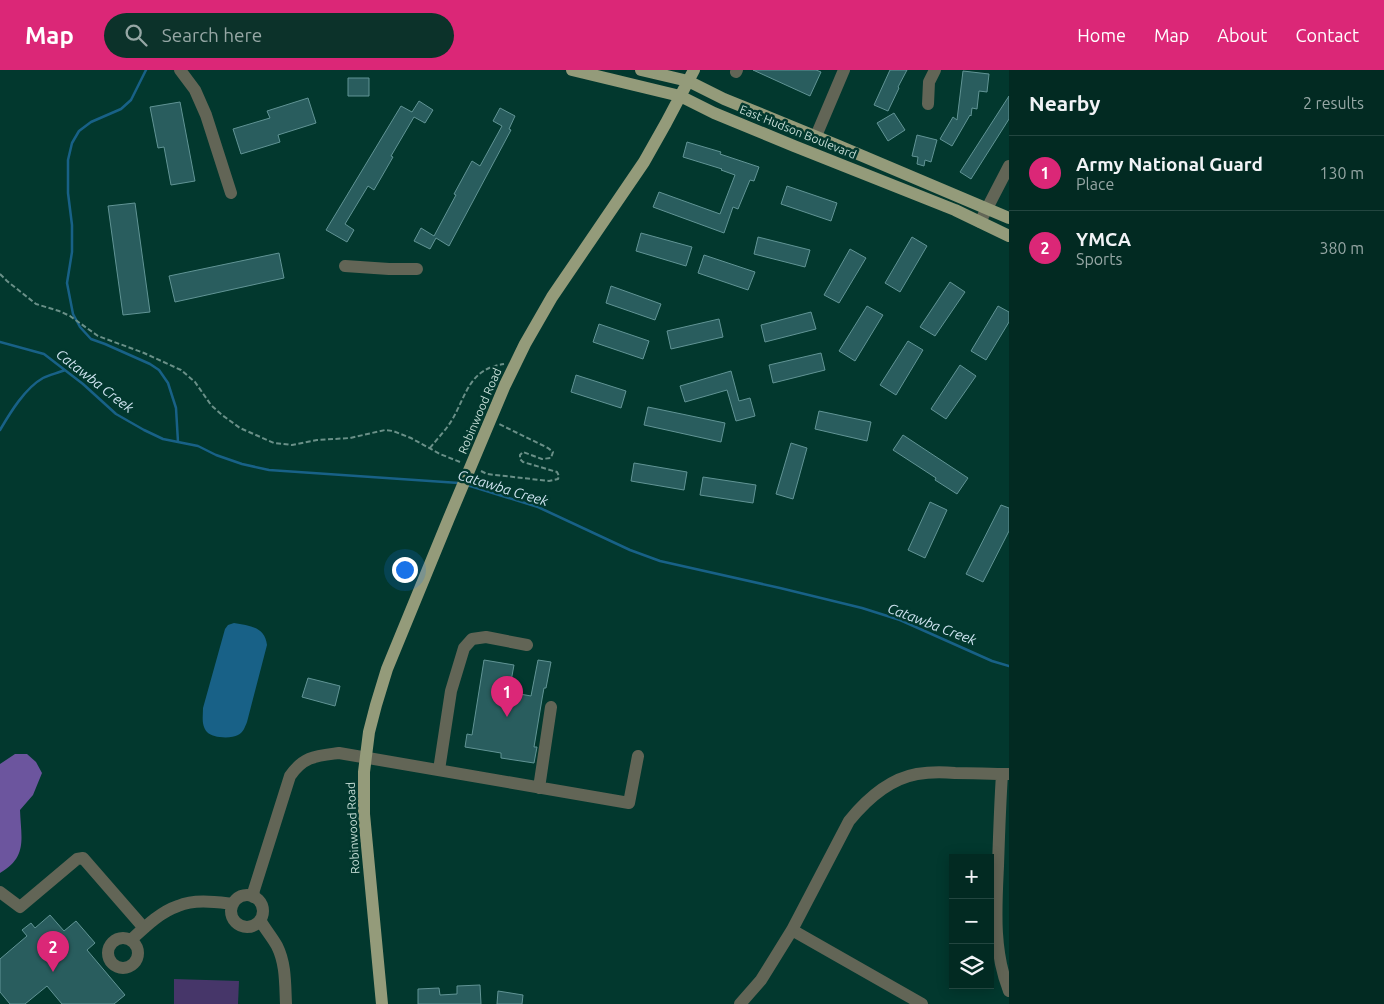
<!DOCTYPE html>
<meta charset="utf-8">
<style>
body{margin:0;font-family:Ubuntu,sans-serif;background:#0c322a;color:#f1f3f6}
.controls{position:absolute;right:15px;bottom:15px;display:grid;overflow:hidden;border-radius:0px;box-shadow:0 2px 12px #0003}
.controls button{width:45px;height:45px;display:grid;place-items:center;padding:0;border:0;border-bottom:1px solid #234640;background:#022a22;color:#f1f3f6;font:25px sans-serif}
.you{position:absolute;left:404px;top:499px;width:18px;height:18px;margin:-12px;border:4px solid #fff;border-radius:50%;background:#1a73e8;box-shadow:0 0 0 8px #1a73e833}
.badge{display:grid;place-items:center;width:32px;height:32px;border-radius:50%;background:#db2777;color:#fff;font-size:16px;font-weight:700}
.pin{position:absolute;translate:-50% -41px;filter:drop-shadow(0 1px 2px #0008)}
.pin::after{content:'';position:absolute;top:26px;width:18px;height:15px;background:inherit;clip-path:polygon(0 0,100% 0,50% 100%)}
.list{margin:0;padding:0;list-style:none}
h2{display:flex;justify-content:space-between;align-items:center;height:65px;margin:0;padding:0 20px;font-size:21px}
h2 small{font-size:16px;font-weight:400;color:#96a7a5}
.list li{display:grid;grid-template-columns:32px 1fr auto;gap:15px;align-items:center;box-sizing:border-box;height:75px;padding:0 20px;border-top:1px solid #234640}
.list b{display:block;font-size:19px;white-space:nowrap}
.list p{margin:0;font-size:16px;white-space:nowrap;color:#96a7a5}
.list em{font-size:16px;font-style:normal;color:#96a7a5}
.icon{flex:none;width:28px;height:28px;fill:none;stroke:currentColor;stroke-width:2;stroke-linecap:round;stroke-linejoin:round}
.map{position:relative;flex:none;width:1009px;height:934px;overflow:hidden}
header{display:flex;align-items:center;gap:30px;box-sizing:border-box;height:70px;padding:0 25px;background:#db2777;color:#fff}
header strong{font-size:24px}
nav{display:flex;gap:28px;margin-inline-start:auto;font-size:18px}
.search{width:350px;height:45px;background:#0c322a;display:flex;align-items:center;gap:12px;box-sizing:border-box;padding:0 18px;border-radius:28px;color:#96a7a5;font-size:19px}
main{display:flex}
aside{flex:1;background:#022a22}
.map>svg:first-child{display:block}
.green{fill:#463669}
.forest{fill:#6c559e}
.water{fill:#186187}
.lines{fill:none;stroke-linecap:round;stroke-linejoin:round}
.stream{stroke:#186187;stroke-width:2.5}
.building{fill:#295d5e;stroke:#619495}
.path{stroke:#6a9088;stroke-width:2;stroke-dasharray:5 2.5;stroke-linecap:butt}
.minor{stroke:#626556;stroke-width:12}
.major{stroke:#949b7a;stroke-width:12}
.labels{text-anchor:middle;stroke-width:5;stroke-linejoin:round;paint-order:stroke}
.street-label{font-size:12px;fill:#c7dfd8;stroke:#02382e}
.water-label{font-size:14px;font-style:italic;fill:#cfe4f1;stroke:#02382e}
</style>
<header>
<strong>Map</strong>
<div class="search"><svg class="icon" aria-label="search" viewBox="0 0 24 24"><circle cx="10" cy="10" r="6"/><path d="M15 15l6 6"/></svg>Search here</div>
<nav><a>Home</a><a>Map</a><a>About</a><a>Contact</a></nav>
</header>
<main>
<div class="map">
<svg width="1009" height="934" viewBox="0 0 1009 934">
<rect width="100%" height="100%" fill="#02382e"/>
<!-- green -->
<path class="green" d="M174,909L239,911L238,934H174Z"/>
<!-- forest -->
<path class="forest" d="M15,684H27L36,692L42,703L33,725L20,740C21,768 28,787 0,803V694Z"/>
<!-- water -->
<path class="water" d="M234,553C249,556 265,556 267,575L247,652C245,657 243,663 238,665C231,669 212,668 207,662C201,655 203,646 203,638L225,559L228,555Z"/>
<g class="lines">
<!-- stream -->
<path class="stream" d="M146,0L131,30L121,39L91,52L79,61L72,73L68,90V123L72,155V182L67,213L73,244L80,257L91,269L105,274L150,294L159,300L168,313L176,338L178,372
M0,272L44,284L83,314L116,344L144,360L163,369L198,376L216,385L242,394L269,400L459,413
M0,360C10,343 25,318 43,308C49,305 58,303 65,300
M467,415L538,437L630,480L660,491L780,518L862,538L900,550L992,591L1009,596"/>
</g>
<!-- building -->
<path class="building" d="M753,0H816L821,2L810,26Z
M890,0H907L898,17L899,18L888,41L874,35Z
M963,1L989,4L987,22L979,21L977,39L972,38L971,46L970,45L952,76L940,69L953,47L957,50Z
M348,8H369V26H348Z
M1009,26V49L971,109L960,102Z
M308,28L316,53L278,65L280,72L241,84L233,59L270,48L267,41Z
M419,31L433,40L425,53L414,47L391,86L393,87L374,120L368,116L345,154L354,160L347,172L326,160L401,36L412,42Z
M180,32L195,111L171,115L164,77L158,78L150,37Z
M500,38L515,46L509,59L511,60L449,176L436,168L430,179L414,171L421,158L434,166L456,125L454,124L472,91L480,96L502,56L493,51Z
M894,43L905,60L888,71L877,53Z
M917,65L937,70L931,92L925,90L924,96L917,94L918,87L912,86Z
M687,72L721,82L720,84L759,97L754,111L750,110L738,139L733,137L724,163L653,137L659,122L720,144L735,105L721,100L722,99L683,87Z
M787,116L837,133L831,151L781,134Z
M135,133L150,242L123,245L108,136Z
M641,163L692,177L686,196L636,181Z
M758,167L810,180L805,197L754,184Z
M912,167L927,176L900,222L885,213Z
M850,179L866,188L839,233L824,225Z
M279,183L284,208L175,232L169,206Z
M704,185L755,202L748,220L698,203Z
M950,212L965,222L935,266L920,257Z
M611,216L661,234L655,250L606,233Z
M867,236L883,245L855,291L839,281Z
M998,236L1009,242V252L986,290L971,281Z
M811,242L816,259L765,272L761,255Z
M719,249L723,267L671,279L667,261Z
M599,254L649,271L643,289L593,272Z
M908,271L923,280L896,325L880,315Z
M821,283L825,300L773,313L769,295Z
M960,295L976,306L946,349L931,339Z
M731,301L739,331L750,328L755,346L736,351L727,320L685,332L680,316Z
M576,305L626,321L621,338L571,322Z
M648,337L725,353L721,372L644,355Z
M819,341L871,352L867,371L815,359Z
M903,365L968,408L957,424L935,410L936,408L893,380Z
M791,373L807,378L793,429L776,424Z
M634,393L687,402L684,420L631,411Z
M703,407L756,415L753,433L700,425Z
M930,432L947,440L925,488L908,480Z
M1001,435L1009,438V461L983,512L966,504Z
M484,590L514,595L509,622L531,626L538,590L551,592L546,618H544L542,629L534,677H537L534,693L501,688V683L465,677L467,664L472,665Z
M308,608L340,616L335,636L302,627Z
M50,845L64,861L76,851L95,873L87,880L125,925L114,934H62L47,916L25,934H10L0,922V889L27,866L22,860L31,853L35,858Z
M480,915L481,934H418V919L439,918L440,925L457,924V916Z
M498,921L523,925L522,934H497Z"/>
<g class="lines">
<!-- path -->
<path class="path" d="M0,204L7,211L36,234L59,241L70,246L98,266L144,283L181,300L195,312L211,335L222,345L240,358L274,373L292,375L317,370L350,368L385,360L393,361L411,368L440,384L460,392
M430,378C437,369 446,360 452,350C467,324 469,299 504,294
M481,401L487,404L549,411L558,409L559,406L557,402L523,392L520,389V385L523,382L542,389L551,388L553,382L548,378L499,354"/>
<!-- minor -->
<path class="minor" d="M180,0L195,20L206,45L231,123
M736,2L737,0
M928,34L929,12L935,0
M816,66L844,0
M980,152L1009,96
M345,196L389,199H417
M439,700L451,621L464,578L472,569L486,567L527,575
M1002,704C1000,735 999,765 998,796C996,838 993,881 1009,921
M539,718L551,637
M0,822L20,837L77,789L83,788L144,858
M231 841a16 16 0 1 1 32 0a16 16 0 1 1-32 0Z
M253,827L254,820L290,706C304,686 316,686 339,683L629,733L638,686
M260,850C265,859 272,867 277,876C286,894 285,914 286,934
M792,860L922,934
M108 883a15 15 0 1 1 30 0a15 15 0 1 1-30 0Z
M131,870C145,857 160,842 178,836C195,829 215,832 233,834
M740,934L761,910L792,860L849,751C866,730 889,709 917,704C929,702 943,702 955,703C973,703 991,704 1009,704"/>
<!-- major -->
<path class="major" d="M572,0L680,26L714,43L794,76L955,140L1009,166
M641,0L688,11L724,29L839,76L1009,148
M382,934L364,744V702L369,662L376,635L387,599L449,448L505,315L525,274L552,227L644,92L666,53L694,0"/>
</g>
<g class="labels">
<!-- street labels -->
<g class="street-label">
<text transform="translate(798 62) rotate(22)" y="4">East Hudson Boulevard</text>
<text transform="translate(480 341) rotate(-67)" y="4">Robinwood Road</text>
<text transform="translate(353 758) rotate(-93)" y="4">Robinwood Road</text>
</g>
<!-- water labels -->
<g class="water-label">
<text transform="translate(95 311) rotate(38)" y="5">Catawba Creek</text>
<text transform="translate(503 418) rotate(17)" y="5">Catawba Creek</text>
<text transform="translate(932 554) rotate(21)" y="5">Catawba Creek</text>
</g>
</g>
</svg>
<div class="controls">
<button>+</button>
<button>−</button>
<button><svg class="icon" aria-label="layers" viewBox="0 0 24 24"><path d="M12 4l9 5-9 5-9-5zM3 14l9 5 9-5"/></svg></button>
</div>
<div class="you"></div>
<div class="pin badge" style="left:507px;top:647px">1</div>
<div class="pin badge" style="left:53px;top:902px">2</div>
</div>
<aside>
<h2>Nearby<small>2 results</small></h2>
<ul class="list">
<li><span class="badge">1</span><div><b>Army National Guard</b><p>Place</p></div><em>130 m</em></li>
<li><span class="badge">2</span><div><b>YMCA</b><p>Sports</p></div><em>380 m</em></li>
</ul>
</aside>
</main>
